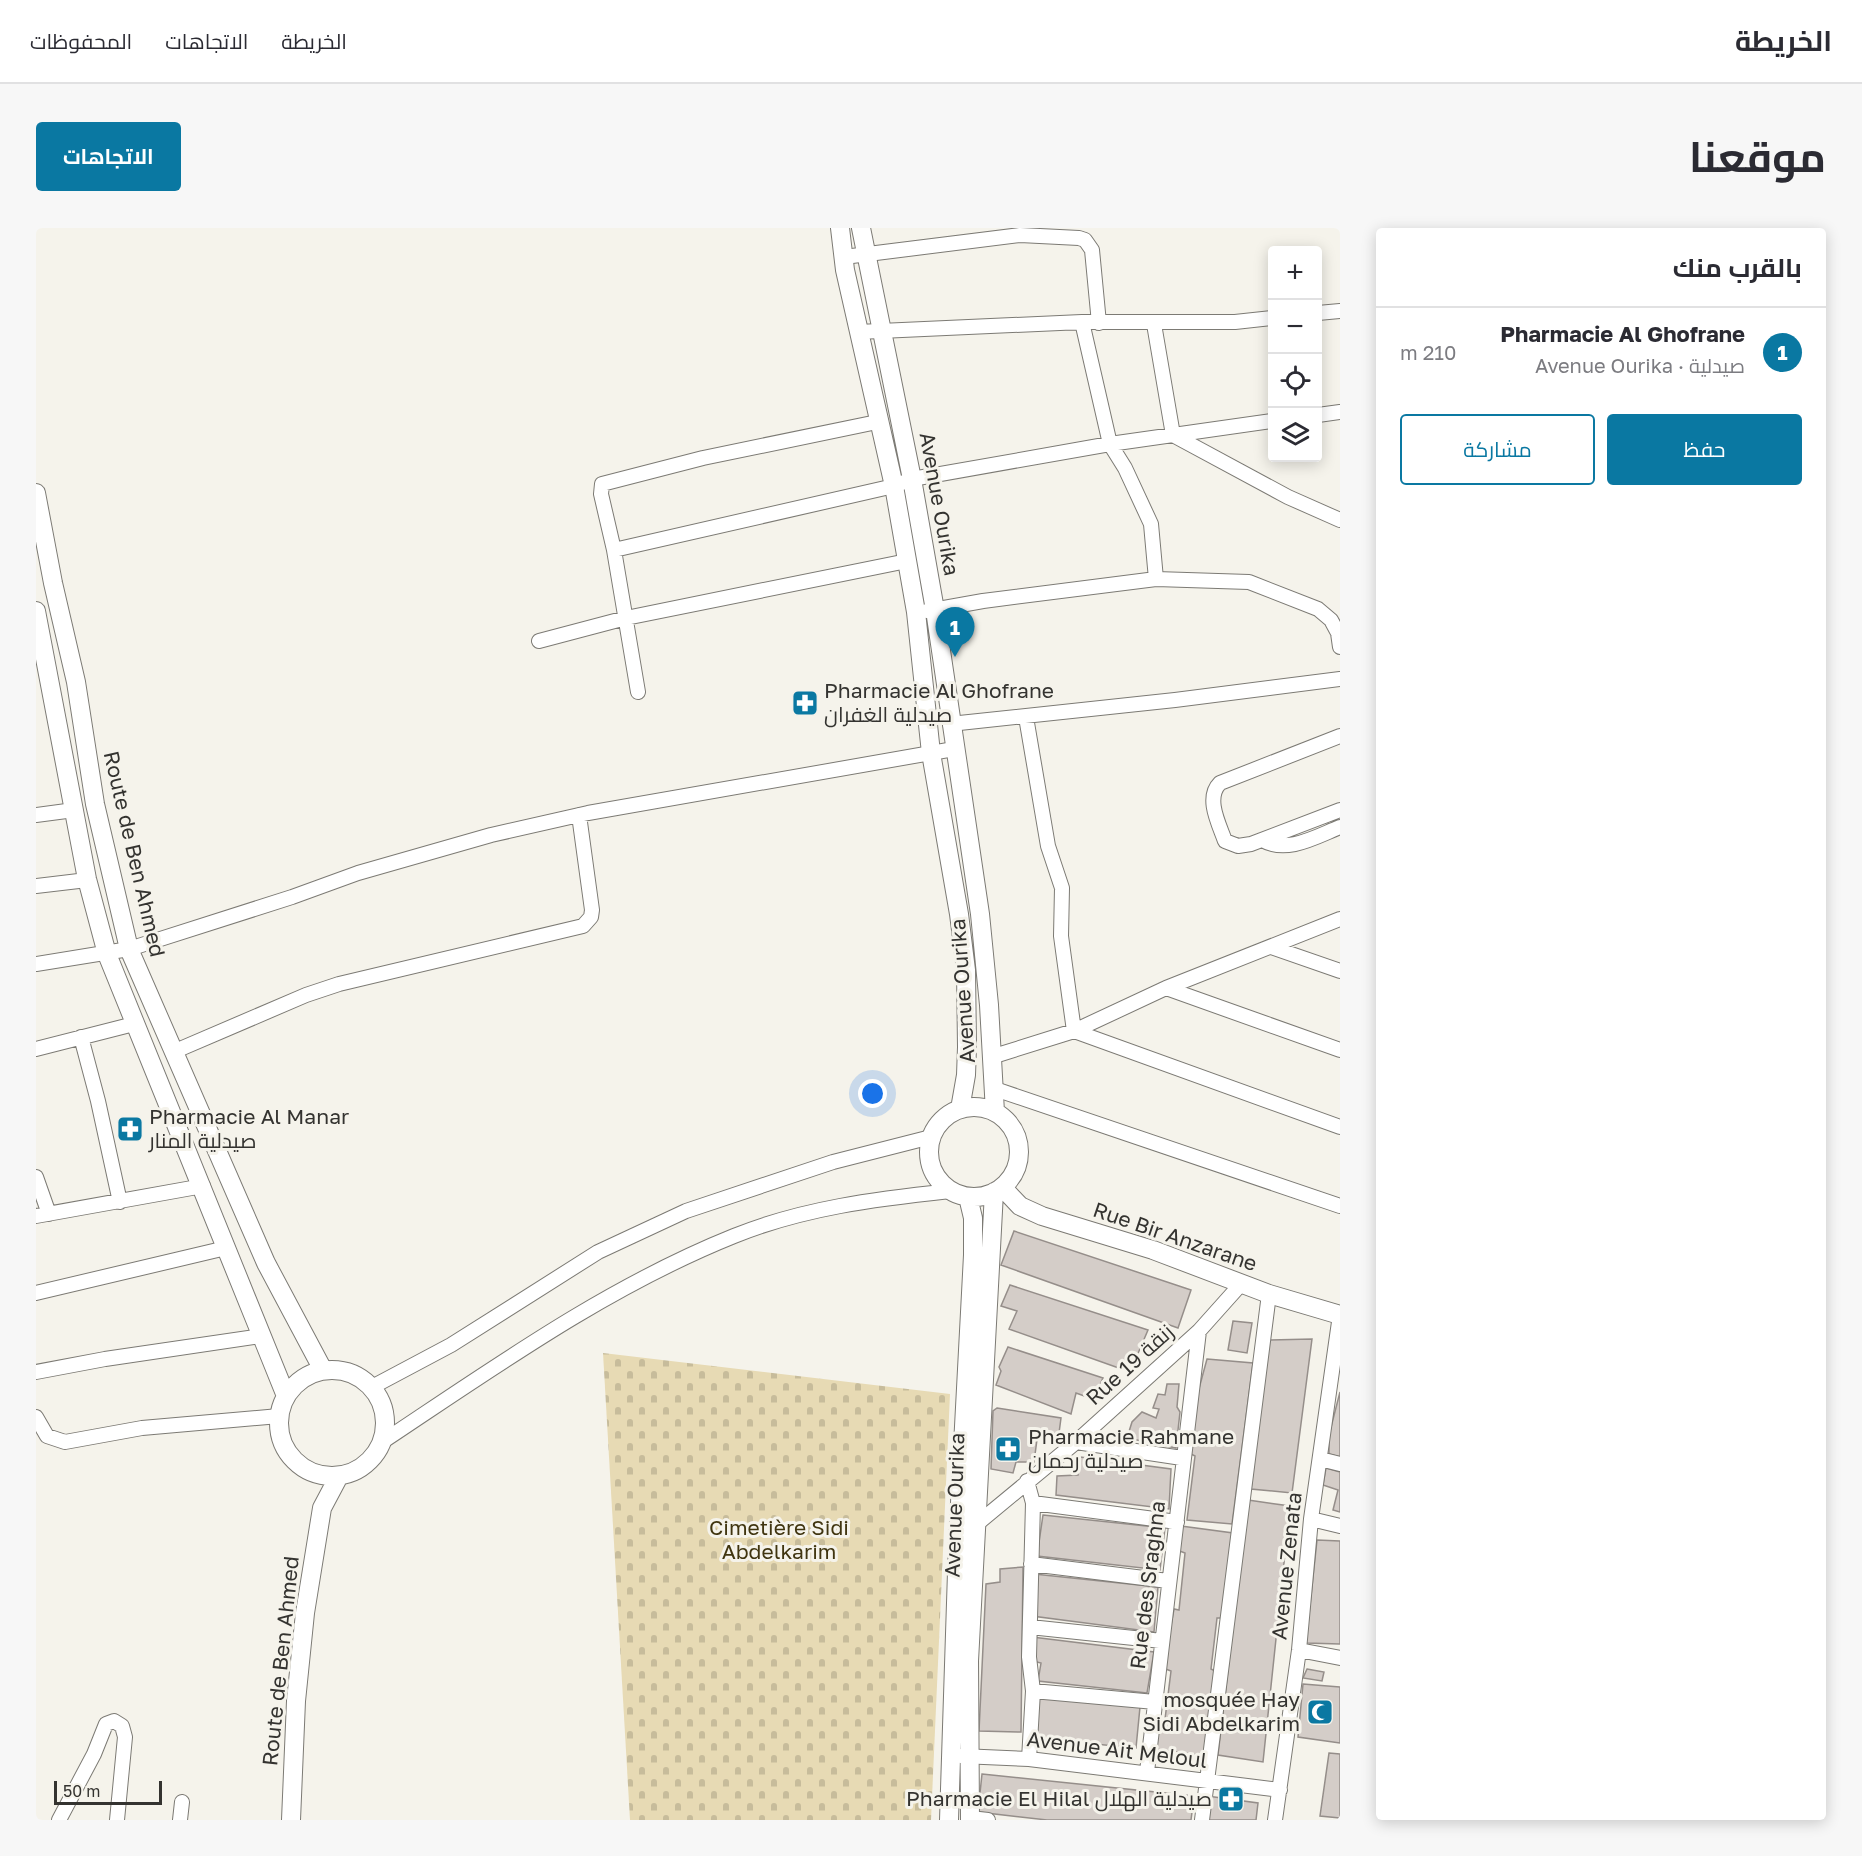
<!DOCTYPE html>
<html lang="ar">
<meta charset="utf-8">
<style>
body{margin:0;font-family:"Golos Text",Cairo,sans-serif;background:#f7f7f7;color:#2b2b33;direction:rtl}
.controls{position:absolute;right:18px;top:18px;display:grid;overflow:hidden;border-radius:6px;box-shadow:0 3px 15px #0003}
.controls button{width:54px;height:54px;display:grid;place-items:center;padding:0;border:0;border-bottom:2px solid #e1e1e2;background:#fff;color:#2b2b33;font:30px sans-serif}
.scale{position:absolute;left:18px;bottom:15px;width:108px;box-sizing:border-box;padding-left:6px;border:3px solid #343330;border-top:0;font-size:16px;line-height:21px;white-space:nowrap;color:#343330;-webkit-text-stroke:4px #f5f3eb;paint-order:stroke}
.you{position:absolute;left:837px;top:866px;width:21px;height:21px;margin:-15px;border:4px solid #fff;border-radius:50%;background:#1a73e8;box-shadow:0 0 0 9px #1a73e833}
.badge{display:grid;place-items:center;width:39px;height:39px;border-radius:50%;background:#0a78a2;color:#fff;font-size:20px;font-weight:700}
.pin{position:absolute;translate:-50% -50px;filter:drop-shadow(0 2px 3px #0008)}
.pin::after{content:'';position:absolute;top:32px;width:21px;height:18px;background:inherit;clip-path:polygon(0 0,100% 0,50% 100%)}
.list{margin:0;padding:0;list-style:none}
h2{display:flex;justify-content:space-between;align-items:center;height:78px;margin:0;padding:0 24px;font-size:26px}
h2 small{font-size:20px;font-weight:400;color:#7c7c81}
.list li{display:grid;grid-template-columns:39px 1fr auto;gap:18px;align-items:center;box-sizing:border-box;height:90px;padding:0 24px;border-top:2px solid #e1e1e2}
.list b{display:block;font-size:22px;white-space:nowrap}
.list p{margin:0;font-size:20px;white-space:nowrap;color:#7c7c81}
.list em{font-size:20px;font-style:normal;color:#7c7c81}
.actions{display:flex;gap:12px;padding:18px 24px}
.actions a{flex:1;padding:14px 0;border:2px solid #0a78a2;border-radius:6px;text-align:center;font-size:21px;color:#0a78a2}
.actions .main{background:#0a78a2;color:#fff}
.icon{flex:none;width:33px;height:33px;fill:none;stroke:currentColor;stroke-width:2;stroke-linecap:round;stroke-linejoin:round}
.map{position:relative;flex:none;width:1304px;height:1592px;overflow:hidden;direction:ltr;border-radius:6px}
header{display:flex;align-items:center;gap:36px;box-sizing:border-box;height:84px;padding:0 30px;background:#fff;border-bottom:2px solid #e1e1e2}
header strong{font-size:28px}
nav{display:flex;gap:33px;margin-inline-start:auto;font-size:21px}
.intro{display:flex;align-items:center;justify-content:space-between;box-sizing:border-box;height:144px;padding:0 36px}
h1{margin:0;font-size:42px}
.button{padding:15px 27px;border-radius:6px;background:#0a78a2;color:#fff;font-size:21px;font-weight:700}
main{display:flex;gap:36px;padding:0 36px}
aside{flex:1;background:#fff;border-radius:6px;box-shadow:0 3px 15px #0003}
.map>svg:first-child{display:block}
.cemetery{fill:url(#cemetery-stones)}
.building{fill:#d4cdc8;stroke:#958e8a;stroke-width:1.5}
.lines{fill:none;stroke-linecap:round;stroke-linejoin:round}
.street-casing{stroke:#7c7a74;stroke-width:16}
.secondary-casing{stroke:#7c7a74;stroke-width:20}
.street{stroke:#fff;stroke-width:14}
.secondary{stroke:#fff;stroke-width:18}
.labels{text-anchor:middle;stroke-width:6;stroke-linejoin:round;paint-order:stroke}
.street-label{font-size:21px;fill:#343330;stroke:#f5f3eb}
.poi-label{font-size:21px;fill:#343330;stroke:#f5f3eb;text-anchor:start}
.park-label{font-size:21px;fill:#403510;stroke:#f5f3eb}
</style>
<header>
<strong>الخريطة</strong>
<nav><a>الخريطة</a><a>الاتجاهات</a><a>المحفوظات</a></nav>
</header>
<div class="intro"><h1>موقعنا</h1><a class="button">الاتجاهات</a></div>
<main>
<aside>
<h2>بالقرب منك<small></small></h2>
<ul class="list">
<li><span class="badge">1</span><div><b>Pharmacie Al Ghofrane</b><p>صيدلية · Avenue Ourika</p></div><em>210 m</em></li>
</ul>
<div class="actions"><a class="main">حفظ</a><a>مشاركة</a></div>
</aside>
<div class="map">
<svg width="1304" height="1592" viewBox="0 0 1304 1592">
<defs>
<pattern id="cemetery-stones" width="16" height="16" patternUnits="userSpaceOnUse" patternTransform="scale(1.5)"><rect width="16" height="16" fill="#e7dab4"/><path d="M2 7V4a2 2 0 0 1 4 0v3zM10 15v-3a2 2 0 0 1 4 0v3z" fill="#c7bc9b"/></pattern>
</defs>
<rect width="100%" height="100%" fill="#f5f3eb"/>
<!-- cemetery -->
<path class="cemetery" d="M567,1125L914,1166L895,1592H594Z"/>
<!-- building -->
<path class="building" d="M978,1003L1155,1062L1142,1100L965,1037Z
M974,1057L1112,1102L1094,1144L973,1101L981,1083L965,1078Z
M1197,1093L1216,1095L1211,1125L1192,1122Z
M1276,1111L1256,1265L1215,1261L1232,1112Z
M972,1119L1067,1150L1057,1171L1040,1165L1035,1186L960,1157L965,1143L963,1139Z
M1171,1131L1217,1135L1196,1296L1151,1292L1159,1228L1153,1225L1158,1179Z
M1131,1156H1143L1141,1179L1144,1184L1140,1220L1091,1210L1096,1194L1106,1184L1120,1190L1123,1181L1117,1180L1122,1166L1129,1167Z
M1304,1164V1229L1293,1226V1207Z
M961,1180L1025,1190L1023,1205L1002,1204L998,1234H980L977,1245L955,1241L957,1183Z
M1044,1229L1135,1241L1133,1281L1020,1267L1021,1248L1042,1247Z
M1290,1240L1304,1244V1284L1297,1282L1302,1262L1287,1257Z
M1212,1272L1254,1278L1227,1534L1182,1527Z
M1007,1287L1129,1300L1124,1342L1001,1328Z
M1145,1298L1197,1305L1188,1390H1181L1175,1441L1181,1444L1171,1528L1119,1521L1122,1500L1128,1499L1135,1443L1127,1440L1138,1381L1143,1382L1149,1325L1141,1322Z
M1281,1312L1304,1313V1416L1270,1415Z
M987,1339L985,1504L943,1503L950,1356L964,1354V1341Z
M998,1346L1122,1359L1118,1404L996,1388Z
M996,1409L1118,1424L1111,1465L1002,1453L1005,1435L993,1432Z
M1271,1441L1288,1444L1286,1453L1267,1450Z
M1267,1456L1304,1459V1515L1262,1509Z
M1001,1469L1104,1479L1100,1520L996,1510Z
M1293,1525L1304,1526V1590L1284,1588Z
M946,1546L1158,1568L1155,1592H1011L942,1584Z
M1171,1568L1222,1575L1220,1592H1173L1168,1588Z"/>
<g class="lines">
<defs>
<path id="street" d="M808,29L984,7L1043,10L1049,12L1056,22L1063,95
M1282,85L1304,83
M1046,94L1074,216L1089,240L1115,296L1120,351
M1118,96L1137,207L1252,269L1304,292
M822,104L1046,94H1199L1236,90
M1282,187L1304,184
M578,322L858,258L876,251L1074,216L1236,193
M891,383L947,373L1120,351L1213,354L1282,381L1295,392L1302,405L1304,419
M503,413L590,390L871,333
M602,464L578,322L565,266L566,256L667,230L841,194
M990,489L1012,618L1026,660L1025,708L1038,803L1304,899
M914,496L1139,472L1304,451
M1304,508L1184,555C1169,570 1183,596 1189,613L1202,618L1215,616L1304,582
M0,587L38,582
M1226,612C1251,626 1279,609 1304,599
M0,658L51,652
M1235,719L1304,743
M0,736L93,721L256,669L322,645L455,607L552,585L918,521
M1130,760L1304,822
M45,809L62,873L84,974
M0,821L98,796
M137,824L270,767L303,756L547,698L555,689L556,682L543,587
M955,829L1038,803L1130,760L1304,691
M956,860L1304,978
M0,949L13,986
M0,988L167,958
M0,1065L190,1020
M0,1144L69,1131L225,1108
M336,1159L415,1117L562,1024L650,983L797,934L895,909
M0,1189L11,1208L29,1214L106,1200L243,1188
M346,1214C459,1139 571,1059 698,1008C767,980 840,971 914,963
M1040,1214L1146,1230
M1284,1231L1304,1236
M991,1253L997,1275L993,1429L997,1463L993,1531
M997,1275L1141,1294
M1275,1291L1304,1298
M936,1300L1040,1214L1163,1103L1205,1056
M995,1336L1132,1353
M994,1399L1126,1413
M1263,1422L1304,1430
M997,1463L1119,1474
M925,1528L993,1531L1244,1562
M1111,1544L1163,1103
M934,1590L952,1592
M23,1592L58,1526L70,1496L78,1493L86,1498L89,1509L81,1592
M144,1592L146,1574
M1166,1592L1233,1066
M1239,1592L1263,1422L1275,1291L1304,1087"/>
<path id="secondary" d="M804,0L809,42L858,258L880,384L895,525L923,686L930,742L931,819L930,847L924,881
M825,0L876,251L899,382L944,686L953,777L959,884
M0,265L17,355L40,454L59,576L93,721L230,1035L287,1142
M0,383L51,651L71,726L250,1168
M893 924a45 45 0 1 1 90 0a45 45 0 1 1-90 0Z
M966,959L984,978L1006,988L1117,1022L1233,1066L1304,1087
M243 1195a53 53 0 1 1 106 0a53 53 0 1 1-106 0Z
M255,1592L260,1473L269,1385L286,1280L303,1248
M913,1592L922,1313L937,1027V990L932,969
M934,1592L933,1433L958,964"/>
</defs>
<!-- street casing -->
<use href="#street" class="street-casing"/>
<!-- secondary casing -->
<use href="#secondary" class="secondary-casing"/>
<!-- street -->
<use href="#street" class="street"/>
<!-- secondary -->
<use href="#secondary" class="secondary"/>
</g>
<!-- icons -->
<defs>
<symbol id="pharmacy-square" viewBox="-11 -11 22 22"><rect x="-9" y="-9" width="18" height="18" rx="4" fill="#0a78a2" stroke="#f5f3eb"/><path d="M-2-6h4v4h4v4h-4v4h-4v-4h-4v-4h4Z" fill="#fff"/></symbol>
<symbol id="mosque-square" viewBox="-11 -11 22 22"><rect x="-9" y="-9" width="18" height="18" rx="4" fill="#0a78a2" stroke="#f5f3eb"/><path d="M3.5-4.9A6 6 0 1 0 3.5 4.9A5 5 0 1 1 3.5-4.9Z" fill="#fff"/></symbol>
</defs>
<g fill-rule="evenodd">
<use href="#pharmacy-square" x="754" y="460" width="30" height="30"/>
<use href="#pharmacy-square" x="79" y="886" width="30" height="30"/>
<use href="#pharmacy-square" x="957" y="1206" width="30" height="30"/>
<use href="#mosque-square" x="1269" y="1469" width="30" height="30"/>
<use href="#pharmacy-square" x="1180" y="1556" width="30" height="30"/>
</g>
<g class="labels">
<!-- street labels -->
<g class="street-label">
<text transform="translate(903 276) rotate(80)" y="7">Avenue Ourika</text>
<text transform="translate(98 626) rotate(77)" y="7">Route de Ben Ahmed</text>
<text transform="translate(927 763) rotate(-94)" y="7">Avenue Ourika</text>
<text transform="translate(1139 1009) rotate(19)" y="7">Rue Bir Anzarane</text>
<text transform="translate(1094 1137) rotate(-42)" y="7">Rue 19 زنقة</text>
<text transform="translate(919 1277) rotate(-88)" y="7">Avenue Ourika</text>
<text transform="translate(1251 1338) rotate(-84)" y="7">Avenue Zenata</text>
<text transform="translate(1112 1357) rotate(-83)" y="7">Rue des Sraghna</text>
<text transform="translate(245 1433) rotate(-84)" y="7">Route de Ben Ahmed</text>
<text transform="translate(1081 1522) rotate(7)" y="7">Avenue Ait Meloul</text>
</g>
<!-- poi labels -->
<g class="poi-label">
<text x="788" y="470">Pharmacie Al Ghofrane<tspan x="788" dy="24">صيدلية الغفران</tspan></text>
<text x="113" y="896">Pharmacie Al Manar<tspan x="113" dy="24">صيدلية المنار</tspan></text>
<text x="992" y="1216">Pharmacie Rahmane<tspan x="992" dy="24">صيدلية رحمان</tspan></text>
<text x="1264" y="1479" text-anchor="end">mosquée Hay<tspan x="1264" dy="24">Sidi Abdelkarim</tspan></text>
<text x="1176" y="1578" text-anchor="end">Pharmacie El Hilal صيدلية الهلال</text>
</g>
<!-- park labels -->
<g class="park-label">
<text x="743" y="1307">Cimetière Sidi<tspan x="743" dy="24">Abdelkarim</tspan></text>
</g>
</g>
</svg>
<div class="controls">
<button>+</button>
<button>−</button>
<button><svg class="icon" aria-label="locate" viewBox="0 0 24 24"><circle cx="12" cy="12" r="6"/><path d="M12 2v4M12 18v4M2 12h4M18 12h4"/></svg></button>
<button><svg class="icon" aria-label="layers" viewBox="0 0 24 24"><path d="M12 4l9 5-9 5-9-5zM3 14l9 5 9-5"/></svg></button>
</div>
<div class="scale">50 m</div>
<div class="you"></div>
<div class="pin badge" style="left:919px;top:429px">1</div>
</div>
</main>
